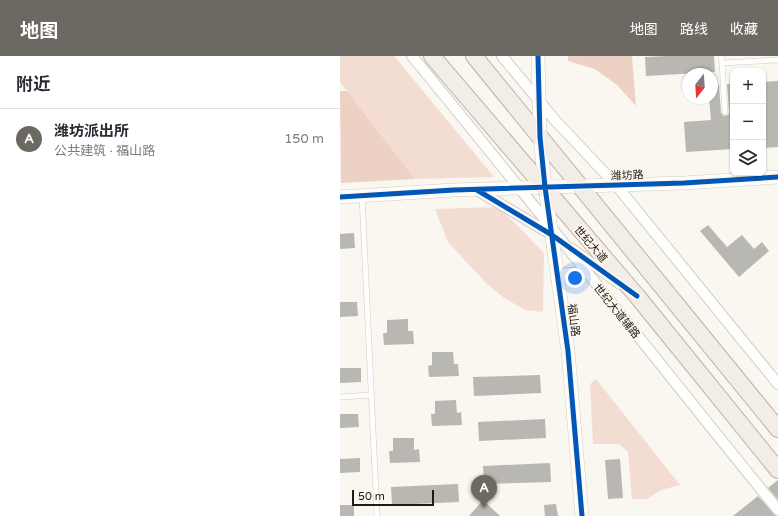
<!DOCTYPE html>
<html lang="zh">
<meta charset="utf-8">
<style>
body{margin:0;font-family:"Varela Round","Noto Sans SC",sans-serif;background:#f2f2f3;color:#2b2b33}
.controls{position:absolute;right:12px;top:12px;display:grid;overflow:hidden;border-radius:8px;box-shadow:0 1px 3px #0004}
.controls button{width:36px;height:36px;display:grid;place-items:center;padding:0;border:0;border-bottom:1px solid #e1e1e2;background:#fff;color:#2b2b33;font:20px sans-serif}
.compass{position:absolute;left:342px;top:12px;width:36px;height:36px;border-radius:50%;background:#fff;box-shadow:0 1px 3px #0004;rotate:197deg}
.scale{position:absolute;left:12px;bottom:10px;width:82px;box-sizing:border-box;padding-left:4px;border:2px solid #1f1c16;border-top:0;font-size:11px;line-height:14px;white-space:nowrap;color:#1f1c16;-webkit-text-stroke:3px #fdf7ed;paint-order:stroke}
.you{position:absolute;left:235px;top:222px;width:14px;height:14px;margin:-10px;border:3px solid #fff;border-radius:50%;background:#1a73e8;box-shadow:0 0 0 6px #1a73e833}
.badge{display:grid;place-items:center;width:26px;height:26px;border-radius:50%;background:#6c6862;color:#fff;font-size:13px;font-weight:700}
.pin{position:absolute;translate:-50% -33px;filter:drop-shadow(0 1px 2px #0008)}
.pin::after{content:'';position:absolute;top:21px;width:14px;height:12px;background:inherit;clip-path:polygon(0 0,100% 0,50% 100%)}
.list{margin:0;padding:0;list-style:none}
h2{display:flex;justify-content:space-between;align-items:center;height:52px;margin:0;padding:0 16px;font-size:17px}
h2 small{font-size:13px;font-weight:400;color:#7c7c81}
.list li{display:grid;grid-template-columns:26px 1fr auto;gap:12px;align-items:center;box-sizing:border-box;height:60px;padding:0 16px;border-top:1px solid #e1e1e2}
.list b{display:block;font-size:15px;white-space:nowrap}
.list p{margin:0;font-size:13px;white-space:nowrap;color:#7c7c81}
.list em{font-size:13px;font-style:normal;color:#7c7c81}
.icon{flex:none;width:22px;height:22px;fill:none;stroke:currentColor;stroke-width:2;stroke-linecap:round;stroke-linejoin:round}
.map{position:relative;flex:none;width:438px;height:460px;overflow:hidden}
header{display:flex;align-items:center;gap:24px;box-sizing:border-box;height:56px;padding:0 20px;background:#6c6862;color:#fff}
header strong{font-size:19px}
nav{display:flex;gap:22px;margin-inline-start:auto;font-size:14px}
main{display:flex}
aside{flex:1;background:#fff}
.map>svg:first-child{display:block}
.green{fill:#f3ddd3}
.forest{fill:#edd1c4}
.building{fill:#b9b7b1}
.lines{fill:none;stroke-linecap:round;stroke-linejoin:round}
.service-casing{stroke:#d1cdc7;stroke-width:6}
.minor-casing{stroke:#d1cdc7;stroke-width:12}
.tertiary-casing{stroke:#d1cdc7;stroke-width:14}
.primary-casing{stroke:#beb1a6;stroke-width:18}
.service{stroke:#fefefd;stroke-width:5}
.minor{stroke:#fefefd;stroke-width:10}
.tertiary{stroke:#fefefd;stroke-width:13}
.primary{stroke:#f3ede8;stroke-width:16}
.cycleway-casing{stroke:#fdf7ed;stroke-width:8}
.cycleway{stroke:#0057b8;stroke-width:5}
.labels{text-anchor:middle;stroke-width:4;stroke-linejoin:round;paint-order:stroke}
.street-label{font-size:11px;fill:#1f1c16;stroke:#fdf7ed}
</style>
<header>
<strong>地图</strong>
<nav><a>地图</a><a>路线</a><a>收藏</a></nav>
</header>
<main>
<aside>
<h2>附近<small></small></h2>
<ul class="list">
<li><span class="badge">A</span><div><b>潍坊派出所</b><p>公共建筑 · 福山路</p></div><em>150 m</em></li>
</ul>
</aside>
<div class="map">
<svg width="438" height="460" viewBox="0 0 438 460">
<rect width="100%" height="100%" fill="#faf6f0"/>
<!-- green -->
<path class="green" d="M0,0H54L154,121L75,123L0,26Z
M159,151L204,197L203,256L185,254L164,242L146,227L108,186L95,153Z
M256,323L340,429L321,434L307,443H292L288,396L279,388H253L250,328Z"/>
<!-- forest -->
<path class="forest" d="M228,0H292L296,50L277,29L255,13L228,5Z
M0,35H7L75,123L1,127Z"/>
<!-- building -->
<path class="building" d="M329,0H374L375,16L306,20L305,1Z
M438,25V91L423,92V26Z
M387,28H393V93L346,96L344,66L371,64L369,42H372V29H379L381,57L384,60L388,59L389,56Z
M368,169L387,191L402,179L414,193L422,186L429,195L399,221L360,175Z
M14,177L15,192L0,193V178Z
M0,246H17L18,260L0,261Z
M68,263V275H73L74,288L44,289L43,277H47V264Z
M92,296H113L114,308H118L119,320L89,321L88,310L92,309Z
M0,312H21V326L0,327Z
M200,319L201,337L134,340L133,321Z
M116,344L117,357L121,356L122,369L92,370L91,358H95V345Z
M0,358H18L19,371L0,372Z
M205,363L206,382L139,385L138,366Z
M53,382H74V394L79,393L80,406L50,407L49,395H53Z
M20,402V416L0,417V403Z
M280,403L283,442L268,443L265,404Z
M210,407L211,426L144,428L143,410Z
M438,424V444L428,432Z
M118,428L119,446L52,449L51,431Z
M418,440L436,460H393Z
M143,444L160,460H129Z
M216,448L218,460H205L204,449Z
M0,449H14V460H0Z"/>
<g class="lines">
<defs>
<path id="service" d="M381,0L382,7L438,4
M382,7L385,56
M22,140L37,460
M0,341L31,339"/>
<path id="minor" d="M72,0C196,150 315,303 438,454
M162,0L214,63L276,129L438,328
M137,134L214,180
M232,193L280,228
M217,218L246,216"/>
<path id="tertiary" d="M198,0L200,81L205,131L228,295L242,460
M0,141L114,134L344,127L438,121"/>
<path id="primary" d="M92,0L297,240L438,414
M134,0L438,373"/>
</defs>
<!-- service casing -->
<use href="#service" class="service-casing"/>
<!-- minor casing -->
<use href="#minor" class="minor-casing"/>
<!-- tertiary casing -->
<use href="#tertiary" class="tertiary-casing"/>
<!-- primary casing -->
<use href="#primary" class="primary-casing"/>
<!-- service -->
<use href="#service" class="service"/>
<!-- minor -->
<use href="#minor" class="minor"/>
<!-- tertiary -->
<use href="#tertiary" class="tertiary"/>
<!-- primary -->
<use href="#primary" class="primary"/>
<defs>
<path id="cycleway" d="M198,0L200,81L205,131L228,295L242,460
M137,134L212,179L297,240
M0,141L114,134L344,127L438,121"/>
</defs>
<!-- cycleway casing -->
<use href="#cycleway" class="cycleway-casing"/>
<!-- cycleway -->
<use href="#cycleway" class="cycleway"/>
</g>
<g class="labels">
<!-- street labels -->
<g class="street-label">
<text transform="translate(287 119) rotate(-2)" y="4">潍坊路</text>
<text transform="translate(251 188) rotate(49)" y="4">世纪大道</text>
<text transform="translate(277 255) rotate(51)" y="4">世纪大道辅路</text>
<text transform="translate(234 264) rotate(83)" y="4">福山路</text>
</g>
</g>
</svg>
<div class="controls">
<button>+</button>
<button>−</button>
<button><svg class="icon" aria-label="layers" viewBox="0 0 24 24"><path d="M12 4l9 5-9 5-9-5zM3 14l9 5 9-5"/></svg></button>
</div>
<svg class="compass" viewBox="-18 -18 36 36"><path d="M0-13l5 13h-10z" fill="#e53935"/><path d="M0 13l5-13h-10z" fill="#7c7c81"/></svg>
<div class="scale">50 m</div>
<div class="you"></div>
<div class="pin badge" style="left:144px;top:452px">A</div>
</div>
</main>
